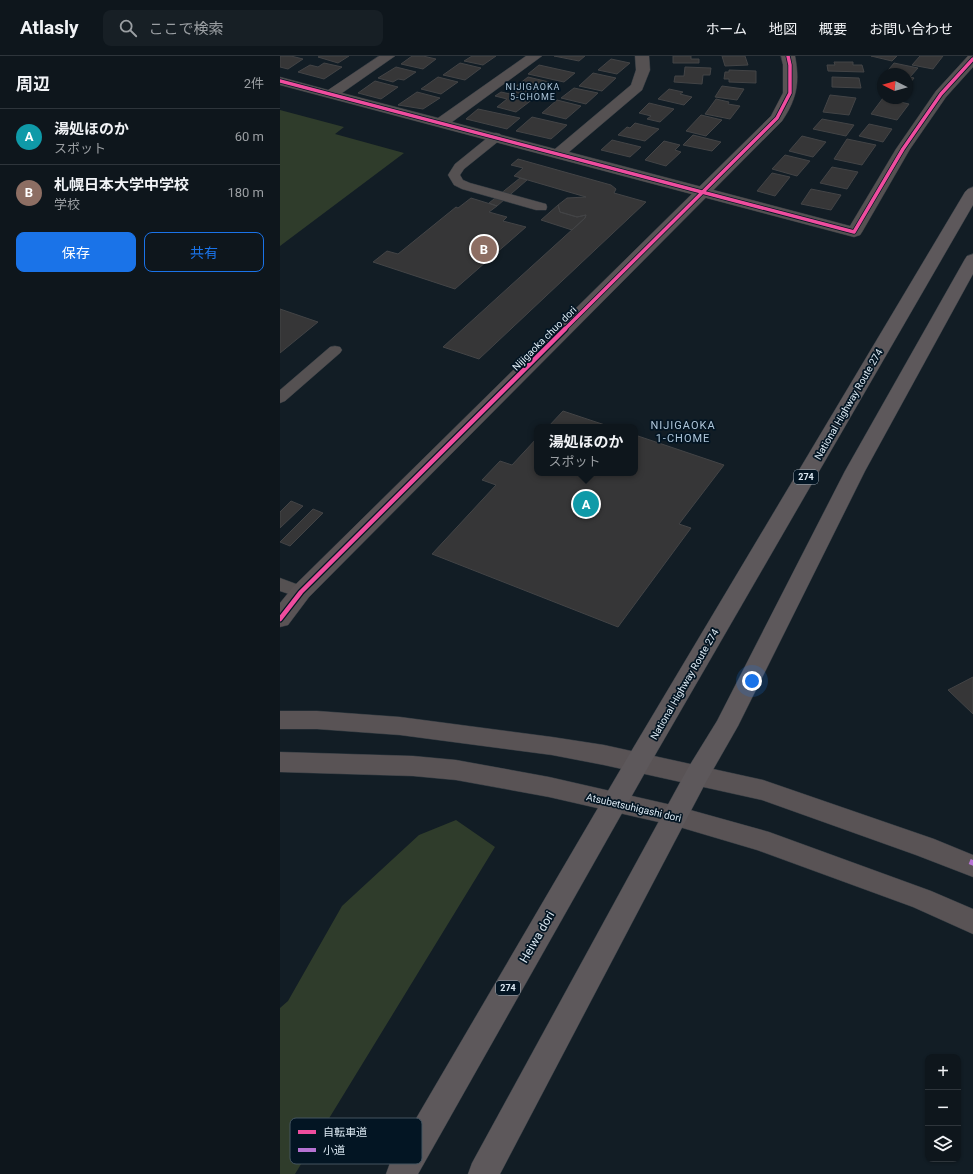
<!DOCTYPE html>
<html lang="ja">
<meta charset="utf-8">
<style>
body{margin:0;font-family:Roboto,"Noto Sans JP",sans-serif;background:#171f25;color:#f1f3f6}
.controls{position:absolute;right:12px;bottom:12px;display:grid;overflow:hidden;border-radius:8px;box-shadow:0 1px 3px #0004}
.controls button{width:36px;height:36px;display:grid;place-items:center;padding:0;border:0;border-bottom:1px solid #2e353b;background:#0e161c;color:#f1f3f6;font:20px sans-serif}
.compass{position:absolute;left:597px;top:12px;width:36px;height:36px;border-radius:50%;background:#0e161c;box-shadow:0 1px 3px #0004;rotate:275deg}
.you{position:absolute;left:472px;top:625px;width:14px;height:14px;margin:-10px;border:3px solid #fff;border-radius:50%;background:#1a73e8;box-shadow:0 0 0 6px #1a73e833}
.badge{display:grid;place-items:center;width:26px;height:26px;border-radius:50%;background:#1a73e8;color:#fff;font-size:13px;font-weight:700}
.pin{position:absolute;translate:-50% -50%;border:2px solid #fff;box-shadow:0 1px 4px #0006}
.popup{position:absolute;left:254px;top:368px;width:104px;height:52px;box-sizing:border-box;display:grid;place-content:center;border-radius:8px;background:#0e161c;filter:drop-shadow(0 1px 3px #0005);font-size:13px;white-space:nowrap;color:#9b9fa3}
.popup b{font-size:15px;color:#f1f3f6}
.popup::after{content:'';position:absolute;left:50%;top:100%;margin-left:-8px;border:8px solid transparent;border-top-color:#0e161c}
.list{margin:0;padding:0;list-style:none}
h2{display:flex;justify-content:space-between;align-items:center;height:52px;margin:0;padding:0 16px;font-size:17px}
h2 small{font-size:13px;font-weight:400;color:#9b9fa3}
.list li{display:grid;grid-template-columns:26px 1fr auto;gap:12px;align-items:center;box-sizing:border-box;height:56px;padding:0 16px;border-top:1px solid #2e353b}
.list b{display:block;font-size:15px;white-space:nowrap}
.list p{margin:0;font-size:13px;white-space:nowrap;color:#9b9fa3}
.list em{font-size:13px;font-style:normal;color:#9b9fa3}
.actions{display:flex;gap:8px;padding:12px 16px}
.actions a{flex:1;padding:9px 0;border:1px solid #1a73e8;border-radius:8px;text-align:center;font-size:14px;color:#1a73e8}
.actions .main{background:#1a73e8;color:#fff}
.icon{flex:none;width:22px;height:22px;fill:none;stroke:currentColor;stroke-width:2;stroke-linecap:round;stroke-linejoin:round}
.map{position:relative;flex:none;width:693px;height:1118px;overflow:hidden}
header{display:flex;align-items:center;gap:24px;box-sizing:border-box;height:56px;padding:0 20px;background:#0e161c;border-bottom:1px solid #2e353b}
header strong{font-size:19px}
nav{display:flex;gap:22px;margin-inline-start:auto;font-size:14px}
.search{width:280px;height:36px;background:#171f25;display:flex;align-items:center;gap:10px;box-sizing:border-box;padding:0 14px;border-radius:8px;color:#9b9fa3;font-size:15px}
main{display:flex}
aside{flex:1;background:#0e161c}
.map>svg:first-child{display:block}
.green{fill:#2f3c2b}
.building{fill:#363637;stroke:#434446}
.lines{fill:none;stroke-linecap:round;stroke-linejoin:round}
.lane-casing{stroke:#303940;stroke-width:1}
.street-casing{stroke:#303940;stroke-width:1}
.secondary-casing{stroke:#303940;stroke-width:1}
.highway-casing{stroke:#303940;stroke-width:1}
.lane{fill:#555152;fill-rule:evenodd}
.street{fill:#555152;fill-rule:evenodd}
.secondary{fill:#595355;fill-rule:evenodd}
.highway{fill:#5d585b;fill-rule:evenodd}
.quiet{stroke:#b673d3;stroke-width:5;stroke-dasharray:10 5;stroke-linecap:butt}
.cycleway-far1-casing{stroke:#031523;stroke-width:5}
.cycleway-casing{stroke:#031523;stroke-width:7}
.cycleway-far1{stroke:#ef4d9e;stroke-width:3.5}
.cycleway{stroke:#ef4d9e;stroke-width:4.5}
.labels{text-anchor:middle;stroke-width:3.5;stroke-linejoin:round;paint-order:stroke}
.far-neighbourhood-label{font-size:9px;letter-spacing:1px;fill:#adc5d9;stroke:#031523}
.shield{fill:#031523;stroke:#9ba9b5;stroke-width:1}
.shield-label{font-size:9px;font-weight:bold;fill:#dce9f3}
.street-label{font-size:10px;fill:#dce9f3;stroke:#031523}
.neighbourhood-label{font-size:11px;letter-spacing:1px;fill:#adc5d9;stroke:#031523}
.near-street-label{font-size:12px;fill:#dce9f3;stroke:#031523}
.key{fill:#031523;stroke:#445561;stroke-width:1}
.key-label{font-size:11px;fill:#dce9f3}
</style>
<header>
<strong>Atlasly</strong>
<div class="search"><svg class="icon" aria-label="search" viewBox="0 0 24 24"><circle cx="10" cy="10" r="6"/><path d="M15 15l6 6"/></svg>ここで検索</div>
<nav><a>ホーム</a><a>地図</a><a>概要</a><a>お問い合わせ</a></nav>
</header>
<main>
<aside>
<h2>周辺<small>2件</small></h2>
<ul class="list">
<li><span class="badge" style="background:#0f9aa8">A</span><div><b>湯処ほのか</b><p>スポット</p></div><em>60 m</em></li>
<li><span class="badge" style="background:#8d6e63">B</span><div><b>札幌日本大学中学校</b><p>学校</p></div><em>180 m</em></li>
</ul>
<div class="actions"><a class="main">保存</a><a>共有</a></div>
</aside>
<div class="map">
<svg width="693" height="1118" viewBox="0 0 693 1118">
<rect width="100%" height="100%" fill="#121d25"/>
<!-- green -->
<path class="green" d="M0,54L64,71L55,78L124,97L0,190Z
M176,764L215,791L15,1118H0V952L8,945L62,850L139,779Z"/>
<!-- building -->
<path class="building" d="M0,0H11L23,3L8,13L0,11Z
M40,0H69L58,7L38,1Z
M132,0H143L156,3L143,13L121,8Z
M192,0H216L203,9L184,5Z
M274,0H305L299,5Z
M393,0H411V3H419V7H393Z
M442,0H465L468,9L445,10Z
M591,0H617L612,5Z
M640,0H663L653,13L632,9Z
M331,3L350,7L337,18L318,14Z
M554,6H573V9H582L584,16L548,15L547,9H555Z
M44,7L62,11L44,23L18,16L30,9L38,11Z
M180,7L201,12L185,24L163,19Z
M614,7L638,12L630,21L634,22L630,27L627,26V18H605Z
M259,9L295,17L284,26L248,18Z
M116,11L136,16L124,24L118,23L113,26L98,22Z
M405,11L431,12L430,19H423L422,28L394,26L395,20H404Z
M449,14L476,15V27L449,26V23H444L445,16H449Z
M313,17L336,22L322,35L299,30Z
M158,21L178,26L161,38L141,33Z
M248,21L269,26L250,40L230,35Z
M552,21L579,22L581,32L552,31Z
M95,25L118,31L101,43L78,37Z
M442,30L464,33L457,44L435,41Z
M294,32L318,37L306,48L281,42Z
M389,33L403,36L400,38L412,41L404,49L378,43Z
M137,36L160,42L143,53L118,49Z
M221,36L253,43L236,56L217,51L227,43L215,40Z
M550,39L576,42L569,59L543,56Z
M603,42L629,48L617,64L591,58Z
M436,43L449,46L448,48L460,50L450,63L425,58Z
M277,44L301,50L286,63L262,57Z
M369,47L394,53L380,66L367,63L371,60L359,57Z
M198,53L240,62L227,73L186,63Z
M421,59L442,64L426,80L406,75Z
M252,61L287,69L271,83L236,75Z
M542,63L574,69L566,80L533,73Z
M355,67L379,73L365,85L338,79L347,71L350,72Z
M589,68L612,73L603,86L579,80Z
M413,79L441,86L432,95L403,89Z
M522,80L546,86L533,101L509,95Z
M567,83L596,89L582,109L554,103Z
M332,84L361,91L350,101L321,94Z
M384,85L400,89L395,94L401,96L386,110L365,104Z
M505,99L530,105L517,120L492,113Z
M238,103L331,129L336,133L334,137L366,146L199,303L163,291L305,162L306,159L297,161L280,156L278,149L287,142L306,141L234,120L243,112L231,109Z
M552,111L578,116L567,133L540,127Z
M492,117L510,121L495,140L477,135Z
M240,122L247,124L217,150L209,147Z
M531,133L561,139L551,154L521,148Z
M191,142L217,150L209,156L227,161L223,165L246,171L175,233L93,206L107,195L118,198L176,151L178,152Z
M278,149L280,156L297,161L306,159L305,162L292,174L261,164Z
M0,253L38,266L0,297Z
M283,355L331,371H268Z
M355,379L444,409L399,468L411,472L338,571L152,498L216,429L202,424L220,405L232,409L257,382V417H355Z
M11,445L23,450L0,472V456Z
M33,453L43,457L10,490L0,486Z
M693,621V658L668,634Z"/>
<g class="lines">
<defs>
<path id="lane" d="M216,77L220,78L222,81L220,84L184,113L180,119L183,124L190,127L266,148L267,151L266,154H256L182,133L174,129L168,119L175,108L212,78Z
M55,290L60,291L62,294L60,297L5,345L0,347V334L50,291Z
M0,522L27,532L30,536L27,540L21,542L0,535Z"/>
<path id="street" d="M99,0H115L62,37L158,62L246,0H262L172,66L275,93L351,29L356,14L355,0H369L370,14L362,34L289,96L570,170L616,93L656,35L688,0H693V11L666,41L630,93L582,176L580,179L574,181L0,29V21L48,34Z"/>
<path id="secondary" d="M501,0H515C520,26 517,43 502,65L29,541L8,569L0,571V547L13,531L491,60L503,37V9Z
M0,655H37L120,661L272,681L324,689L483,724L654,783L693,799V821L636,799L482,744L324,709L272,699L120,679L37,673H0Z
M0,696L133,700L176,704L269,721L396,750L489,776L651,835L693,853V878L633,851L477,794L396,770L269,741L176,724L133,720L0,716Z"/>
<path id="highway" d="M693,131V149L367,713L138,1118H106L110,1107L349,699L685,136L688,133Z
M693,198V218L585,415L458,670L426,726L220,1118H188L192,1107L408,712L437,665L565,415L685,203L687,200Z"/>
</defs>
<!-- lane casing -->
<use href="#lane" class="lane-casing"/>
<!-- street casing -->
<use href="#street" class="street-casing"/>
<!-- secondary casing -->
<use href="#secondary" class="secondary-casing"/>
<!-- highway casing -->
<use href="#highway" class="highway-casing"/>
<!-- lane -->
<use href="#lane" class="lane"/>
<!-- street -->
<use href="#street" class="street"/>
<!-- secondary -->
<use href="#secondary" class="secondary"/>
<!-- highway -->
<use href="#highway" class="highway"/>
<!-- quiet -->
<path class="quiet" d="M691,809L693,804"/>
<defs>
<path id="cycleway-far1" d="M0,25L574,176L623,93L661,38L693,3
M284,274L497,62L510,37V9L508,0"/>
<path id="cycleway" d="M0,563L21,536L285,273"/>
</defs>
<!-- cycleway-far1 casing -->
<use href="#cycleway-far1" class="cycleway-far1-casing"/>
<!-- cycleway casing -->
<use href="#cycleway" class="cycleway-casing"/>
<!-- cycleway-far1 -->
<use href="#cycleway-far1" class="cycleway-far1"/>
<!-- cycleway -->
<use href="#cycleway" class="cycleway"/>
</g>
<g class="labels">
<!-- far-neighbourhood labels -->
<g class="far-neighbourhood-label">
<text x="253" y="34">NIJIGAOKA<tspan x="253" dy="10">5-CHOME</tspan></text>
</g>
<!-- shield labels -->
<g class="shield">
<rect x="514" y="414" width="24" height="14" rx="3"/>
<rect x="216" y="925" width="24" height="14" rx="3"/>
</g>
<g class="shield-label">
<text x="526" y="424">274</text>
<text x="228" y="935">274</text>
</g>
<!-- street labels -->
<g class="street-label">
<text transform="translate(264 282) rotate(-45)" y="4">Nijigaoka chuo dori</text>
<text transform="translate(568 348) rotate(-60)" y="4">National Highway Route 274</text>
<text transform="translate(404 628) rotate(-60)" y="4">National Highway Route 274</text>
<text transform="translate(354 751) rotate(13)" y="4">Atsubetsuhigashi dori</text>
</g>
<!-- neighbourhood labels -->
<g class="neighbourhood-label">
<text x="403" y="373">NIJIGAOKA<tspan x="403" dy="13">1-CHOME</tspan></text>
</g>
<!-- near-street labels -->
<g class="near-street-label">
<text transform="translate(257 881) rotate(-60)" y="4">Heiwa dori</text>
</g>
</g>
<!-- legend -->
<rect x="10" y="1062" width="132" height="46" rx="6" class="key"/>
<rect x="18" y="1074" width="18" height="4" fill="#ef4d9e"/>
<rect x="18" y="1092" width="18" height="4" fill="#b673d3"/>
<g class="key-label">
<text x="43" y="1080">自転車道</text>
<text x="43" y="1098">小道</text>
</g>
</svg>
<div class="controls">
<button>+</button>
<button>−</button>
<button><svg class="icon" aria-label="layers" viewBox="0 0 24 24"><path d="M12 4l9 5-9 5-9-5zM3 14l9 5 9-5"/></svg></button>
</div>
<svg class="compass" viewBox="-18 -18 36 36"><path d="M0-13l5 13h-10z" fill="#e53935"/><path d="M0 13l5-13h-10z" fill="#9b9fa3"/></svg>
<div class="you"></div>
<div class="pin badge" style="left:306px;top:448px;background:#0f9aa8">A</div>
<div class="popup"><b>湯処ほのか</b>スポット</div>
<div class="pin badge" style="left:204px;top:193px;background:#8d6e63">B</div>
</div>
</main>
